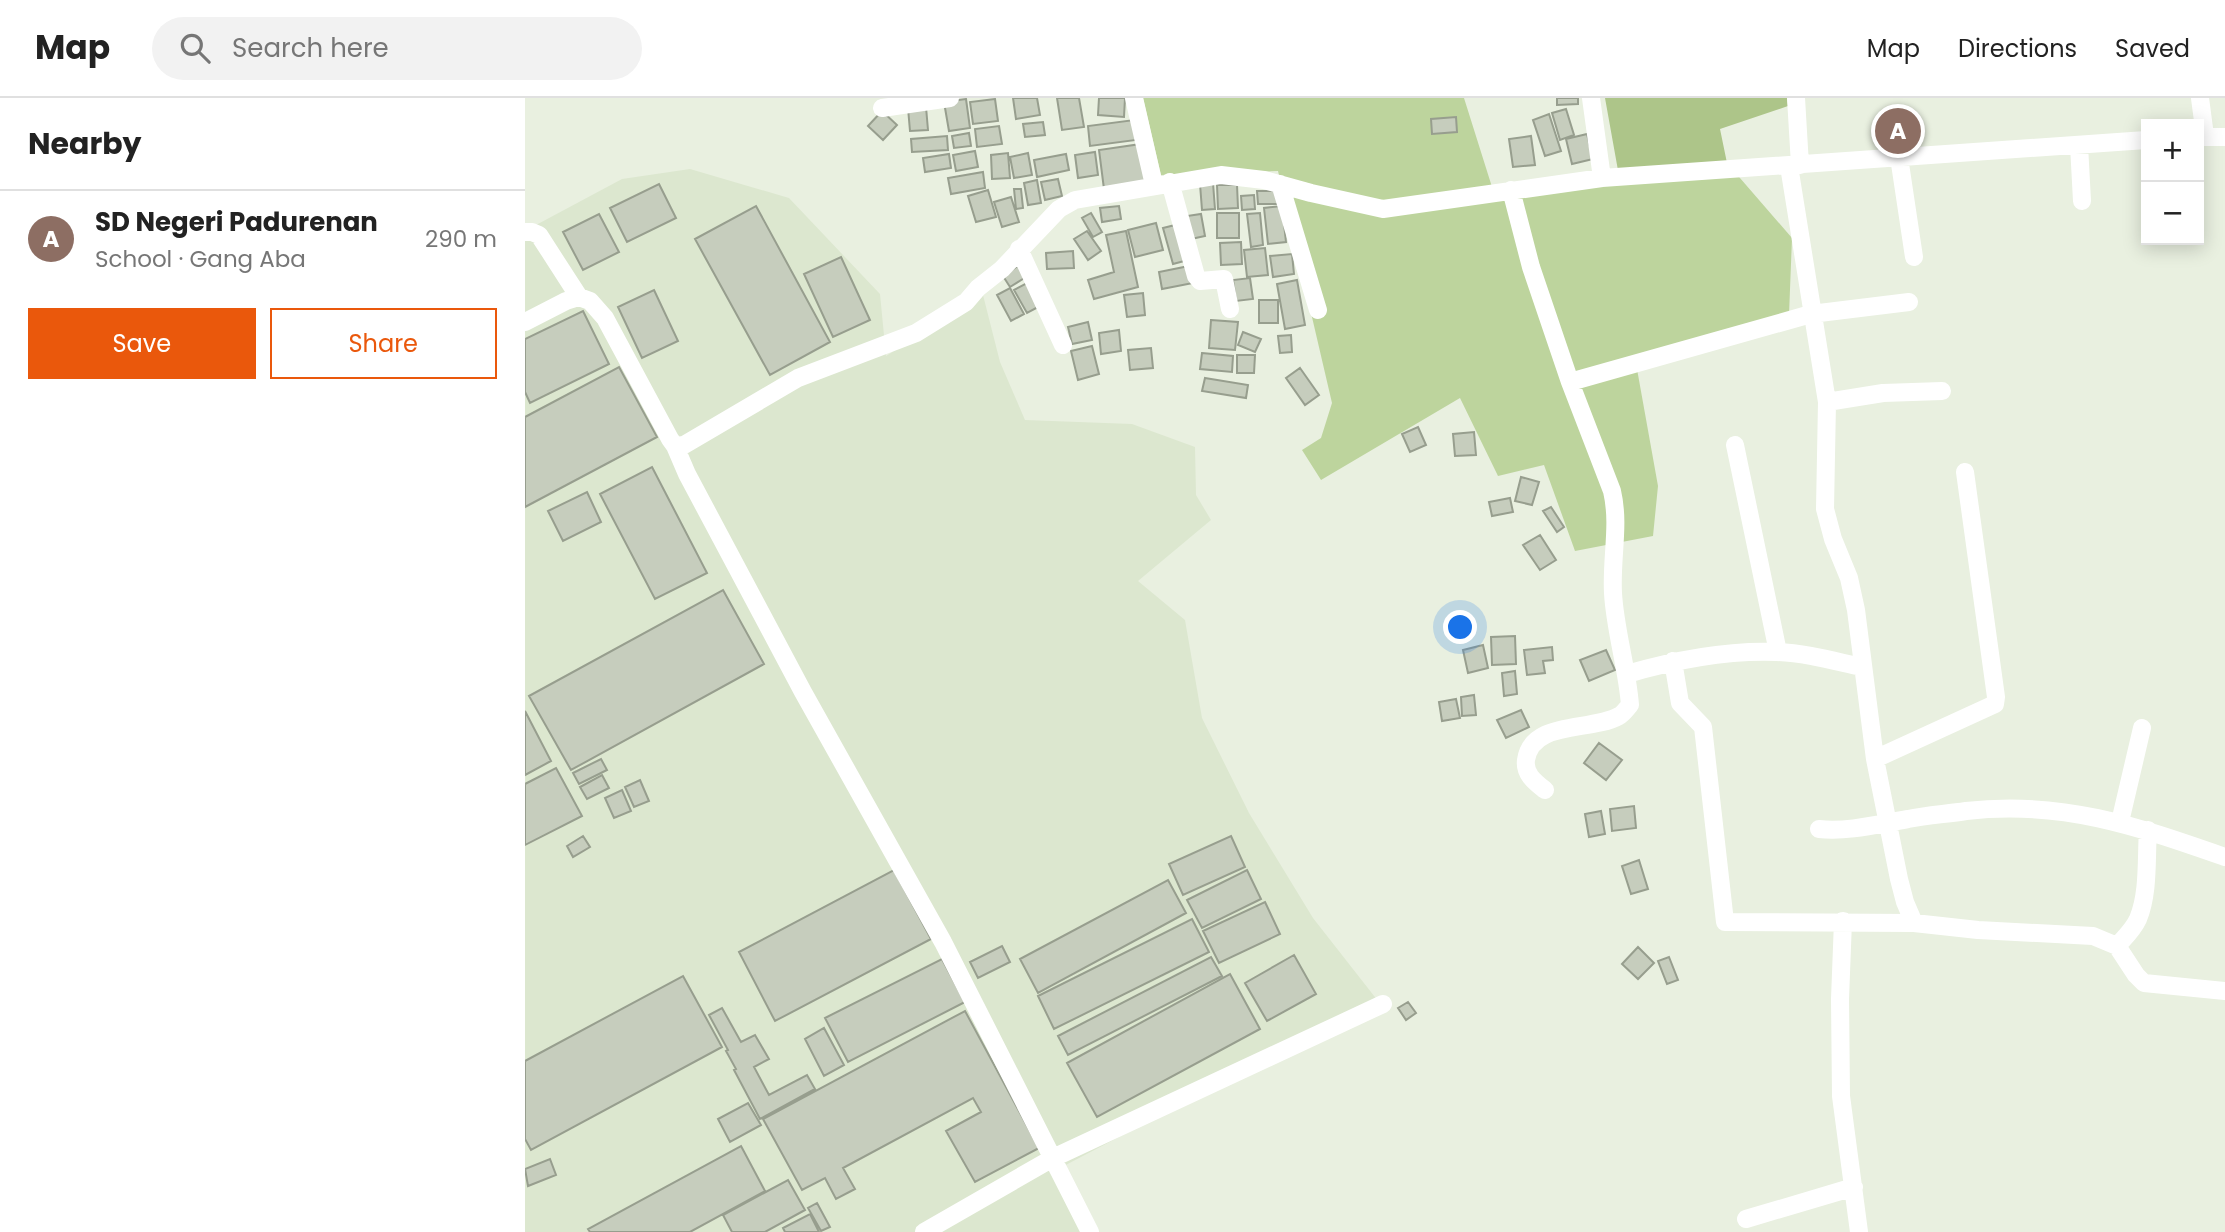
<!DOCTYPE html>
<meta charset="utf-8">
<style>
body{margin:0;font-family:Poppins,sans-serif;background:#f2f2f2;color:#222}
.controls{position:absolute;right:21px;top:21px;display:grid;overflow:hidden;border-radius:0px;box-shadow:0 4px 18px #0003}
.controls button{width:63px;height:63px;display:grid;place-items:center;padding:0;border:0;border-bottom:2px solid #e0e0e0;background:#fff;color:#222;font:35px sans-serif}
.you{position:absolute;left:936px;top:530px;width:24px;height:24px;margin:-18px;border:5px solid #fff;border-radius:50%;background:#1a73e8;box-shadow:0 0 0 10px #1a73e833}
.badge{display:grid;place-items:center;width:46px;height:46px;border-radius:50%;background:#ea580c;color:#fff;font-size:23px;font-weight:700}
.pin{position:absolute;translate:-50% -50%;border:4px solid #fff;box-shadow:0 2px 7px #0006}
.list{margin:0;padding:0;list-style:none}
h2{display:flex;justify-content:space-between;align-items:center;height:91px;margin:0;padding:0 28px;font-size:30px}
h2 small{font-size:23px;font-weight:400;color:#767676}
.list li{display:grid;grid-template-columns:46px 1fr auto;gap:21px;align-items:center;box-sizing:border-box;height:98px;padding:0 28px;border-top:2px solid #e0e0e0}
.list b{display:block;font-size:26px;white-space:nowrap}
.list p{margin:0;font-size:23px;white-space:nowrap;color:#767676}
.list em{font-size:23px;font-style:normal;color:#767676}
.actions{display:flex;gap:14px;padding:21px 28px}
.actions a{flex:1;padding:16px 0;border:2px solid #ea580c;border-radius:0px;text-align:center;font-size:24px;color:#ea580c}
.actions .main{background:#ea580c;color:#fff}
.icon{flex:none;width:38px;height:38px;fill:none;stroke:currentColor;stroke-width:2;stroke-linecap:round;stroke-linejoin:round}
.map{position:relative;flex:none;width:1700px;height:1134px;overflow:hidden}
header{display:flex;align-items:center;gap:42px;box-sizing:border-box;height:98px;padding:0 35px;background:#fff;border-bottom:2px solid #e0e0e0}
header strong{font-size:33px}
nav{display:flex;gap:38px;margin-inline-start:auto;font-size:24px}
.search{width:490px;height:63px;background:#f2f2f2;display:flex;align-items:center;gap:18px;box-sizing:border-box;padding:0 24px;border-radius:38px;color:#767676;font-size:26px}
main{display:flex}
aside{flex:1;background:#fff}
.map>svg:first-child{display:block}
.built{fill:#dce7cf}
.green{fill:#bdd49d}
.forest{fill:#adc589}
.building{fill:#c6cdbd;stroke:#979e8e;stroke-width:2}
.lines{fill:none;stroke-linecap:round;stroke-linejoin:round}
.street{stroke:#fff;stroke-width:18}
</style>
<header>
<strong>Map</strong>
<div class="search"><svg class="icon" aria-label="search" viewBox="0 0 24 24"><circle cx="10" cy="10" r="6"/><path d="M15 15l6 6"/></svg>Search here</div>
<nav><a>Map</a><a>Directions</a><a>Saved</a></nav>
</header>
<main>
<aside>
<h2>Nearby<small></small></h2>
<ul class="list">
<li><span class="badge" style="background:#8d6e63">A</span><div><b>SD Negeri Padurenan</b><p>School · Gang Aba</p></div><em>290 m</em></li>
</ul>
<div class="actions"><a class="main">Save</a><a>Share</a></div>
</aside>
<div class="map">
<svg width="1700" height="1134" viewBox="0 0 1700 1134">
<rect width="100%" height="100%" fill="#e9f0e0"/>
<!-- built -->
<path class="built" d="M165,71L264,100L355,196L361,258L458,197L475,264L500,322L607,326L670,349L671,397L686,422L613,483L660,522L677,620L724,715L788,820L853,903L535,1070L561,1134H0V129L11,127L97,81Z"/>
<!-- green -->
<path class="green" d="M618,0H939L967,89L1202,65L1267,140L1264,217L1112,271L1133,388L1128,438L1050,453L1019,367L973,378L935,300L796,382L777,352L796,340L807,305L753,73L636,77Z"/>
<!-- forest -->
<path class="forest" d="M1080,0H1262L1263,8L1195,31L1202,65L1094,78Z"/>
<!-- building -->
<path class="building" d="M488,0H512L515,17L491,21Z
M532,0H554L559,29L537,32Z
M574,0H600L599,19L573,17Z
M1032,0H1053V6L1032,7Z
M441,1L445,30L424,33L419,4Z
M470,1L473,23L448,26L445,4Z
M401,9L403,32L385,33L383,10Z
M1041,11L1049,37L1035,42L1027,15Z
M357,13L372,27L358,42L343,28Z
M1024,16L1036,53L1020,58L1008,22Z
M931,19L932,34L907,36L906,21Z
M609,22L611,42L565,48L563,28Z
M518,24L520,37L500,39L498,26Z
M474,28L477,46L452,49L450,31Z
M444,35L446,48L429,50L427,38Z
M1062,36L1068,61L1047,66L1041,41Z
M422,38L423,52L387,54L386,41Z
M1006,38L1010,67L988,69L984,41Z
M616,46L622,84L579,91L574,52Z
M450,53L453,69L431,73L428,57Z
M570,54L573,77L553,80L550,57Z
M483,55L485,80L467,81L466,57Z
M503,55L507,77L489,80L485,59Z
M424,56L426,70L400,74L398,60Z
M541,56L544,72L512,79L509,62Z
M458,74L460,90L426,96L423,80Z
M533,81L537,98L520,102L516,84Z
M512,82L516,105L503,107L499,85Z
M688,85L690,111L677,112L675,86Z
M134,86L151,120L102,144L85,110Z
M692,87H712L713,110L693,111Z
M489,91H496L498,110L491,111Z
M463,92L471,119L451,124L443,98Z
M732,93H754V106H733Z
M729,97L730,111L717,112L716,98Z
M486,99L494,124L477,129L469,104Z
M231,108L305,244L245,277L170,141Z
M594,108L596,121L577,124L575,110Z
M757,108L761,144L743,146L739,110Z
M566,115L577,134L568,139L557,120Z
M692,115H714V140H692Z
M735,115L738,147L726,149L722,116Z
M74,116L94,154L58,172L38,134Z
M676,116L680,138L666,141L662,118Z
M631,125L638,152L610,159L603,132Z
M654,126L663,162L648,166L638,130Z
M562,133L576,153L563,162L549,141Z
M601,133L613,189L569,201L563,182L589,174L581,137Z
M716,144L717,166L696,167L695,145Z
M740,150L743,177L722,179L719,152Z
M548,153L549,170L522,171L521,155Z
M767,156L769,176L748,179L745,158Z
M316,159L345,222L308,239L279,176Z
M494,167L501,179L485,189L478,178Z
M664,168L668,185L637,191L634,174Z
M725,180L728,201L711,203L708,182Z
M772,182L780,227L760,231L752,186Z
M502,185L515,208L502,215L489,192Z
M485,190L499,216L486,223L472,197Z
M129,192L153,243L117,260L93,209Z
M618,195L620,217L602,219L599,197Z
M734,202H753V225H734Z
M58,213L84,266L5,305L0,294V241Z
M686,222L713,224L710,252L684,250Z
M563,224L567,242L547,246L543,229Z
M594,232L596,253L576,256L574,235Z
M718,234L736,241L730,254L713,247Z
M766,237L767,254L755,255L753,238Z
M567,248L574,276L553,282L546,253Z
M626,250L628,270L605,272L603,252Z
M677,255L708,258L707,274L675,271Z
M712,257H730L729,275H712Z
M94,269L132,339L0,409V319Z
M775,270L794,297L780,307L761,280Z
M680,280L723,287L721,300L677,293Z
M893,329L901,347L885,354L877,336Z
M949,334L951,357L930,358L928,336Z
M127,369L182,475L130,501L75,396Z
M996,379L1014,384L1007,407L990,403Z
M62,394L76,424L38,443L23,413Z
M985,400L988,414L967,418L964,404Z
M1026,409L1039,429L1032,434L1018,413Z
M1015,437L1031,462L1015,472L998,447Z
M198,492L239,566L46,672L4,598Z
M990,538L991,566L967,567L966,539Z
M958,547L963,570L943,575L938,552Z
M1027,549L1028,562L1018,563L1020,575L1002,577L999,552Z
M1081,552L1090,572L1064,583L1055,562Z
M990,573L992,596L979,598L977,575Z
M949,597L951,617L937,618L936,599Z
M931,601L935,620L917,623L914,604Z
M996,612L1004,629L981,640L972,622Z
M0,613L26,663L0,677Z
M1074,645L1097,662L1081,682L1059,665Z
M76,661L82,672L54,686L48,675Z
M31,670L57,718L0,747V686Z
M77,677L84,690L62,701L55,689Z
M115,682L124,703L109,709L100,689Z
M97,692L106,713L89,720L80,700Z
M1109,708L1111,730L1087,733L1085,711Z
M1076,713L1080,736L1064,739L1060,716Z
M58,738L65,749L48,759L42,748Z
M706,738L720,769L658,797L644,766Z
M1114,762L1123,791L1106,796L1097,768Z
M369,772L406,841L250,923L214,854Z
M722,772L736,801L677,830L662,802Z
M643,782L661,815L513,895L495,861Z
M740,804L755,836L694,865L678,833Z
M667,821L684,854L529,931L513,898Z
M477,848L485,864L453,880L445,864Z
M1113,849L1129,865L1113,881L1097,866Z
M769,857L791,896L742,923L720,885Z
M686,859L697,878L543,957L533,938Z
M1144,859L1153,882L1142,886L1133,863Z
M417,861L440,904L323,964L300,920Z
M705,876L735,931L572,1019L542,965Z
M158,878L197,949L6,1052L0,1041V963Z
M883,904L891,915L881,922L873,910Z
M197,910L216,944L230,937L244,961L229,969L244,997L282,977L290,991L235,1021L209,972L211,971L201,953L203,952L184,917Z
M440,913L514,1050L450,1084L421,1033L456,1014L448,1000L318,1070L330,1091L311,1101L300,1080L277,1092L238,1021Z
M299,930L319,967L299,978L280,941Z
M223,1005L236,1027L205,1044L193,1021Z
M216,1048L240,1093L165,1134H65L63,1131Z
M25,1061L31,1077L3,1088L0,1071Z
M263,1082L280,1112L240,1134H207L198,1117Z
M292,1105L305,1129L296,1133L283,1110Z
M285,1116L294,1134H260L258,1130Z"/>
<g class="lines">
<!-- street -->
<path class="street" d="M609,0L629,87
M1066,0L1077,80
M1271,0L1275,67
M1675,0L1680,38
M357,10L425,0
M1674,39H1700
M1554,47L1557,103
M1374,59L1389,159
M1264,68L1302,304L1300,411L1308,441L1324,480L1331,512L1350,661L1374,781L1380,804L1389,825
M645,84L671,178L675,183L699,181L705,211
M755,86L793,212
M986,92L1006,169L1045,284L1087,393C1095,427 1086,460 1088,495C1090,532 1102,569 1105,607C1102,610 1098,616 1094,618C1065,634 1007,622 1001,662C999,676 1010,684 1020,692
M0,134H7L14,137L54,199
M494,151L538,247
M0,224L41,203L54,199L65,203L80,220L145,341L150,348L159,347L273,280L391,235L441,204L453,190L477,171L534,111L550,102L696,77L739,82L786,95L858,111L1077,80L1621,42
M1045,284L1286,216L1384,204
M1302,304L1358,295L1417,293
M1210,347L1253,554
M150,348L162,376L278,594L418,844L565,1134
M1148,563L1155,605L1178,629L1200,824L1389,825L1453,832L1568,838L1592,848L1611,877L1619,885L1700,893
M1102,576C1150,562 1201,552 1252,554C1281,555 1309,563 1337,569
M1350,661L1470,606L1471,599L1440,374
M1595,724L1617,630
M1294,731C1324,734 1353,726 1383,721C1402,717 1422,716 1441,713C1537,702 1611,728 1700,759
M1318,823L1315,901L1316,998L1334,1134
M1592,848C1600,839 1608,832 1613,821C1624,795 1621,760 1623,732
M1221,1121L1329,1089
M399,1134L528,1060L858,906"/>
</g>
</svg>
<div class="controls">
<button>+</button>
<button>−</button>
</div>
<div class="you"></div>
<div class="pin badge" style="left:1373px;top:33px;background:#8d6e63">A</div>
</div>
</main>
